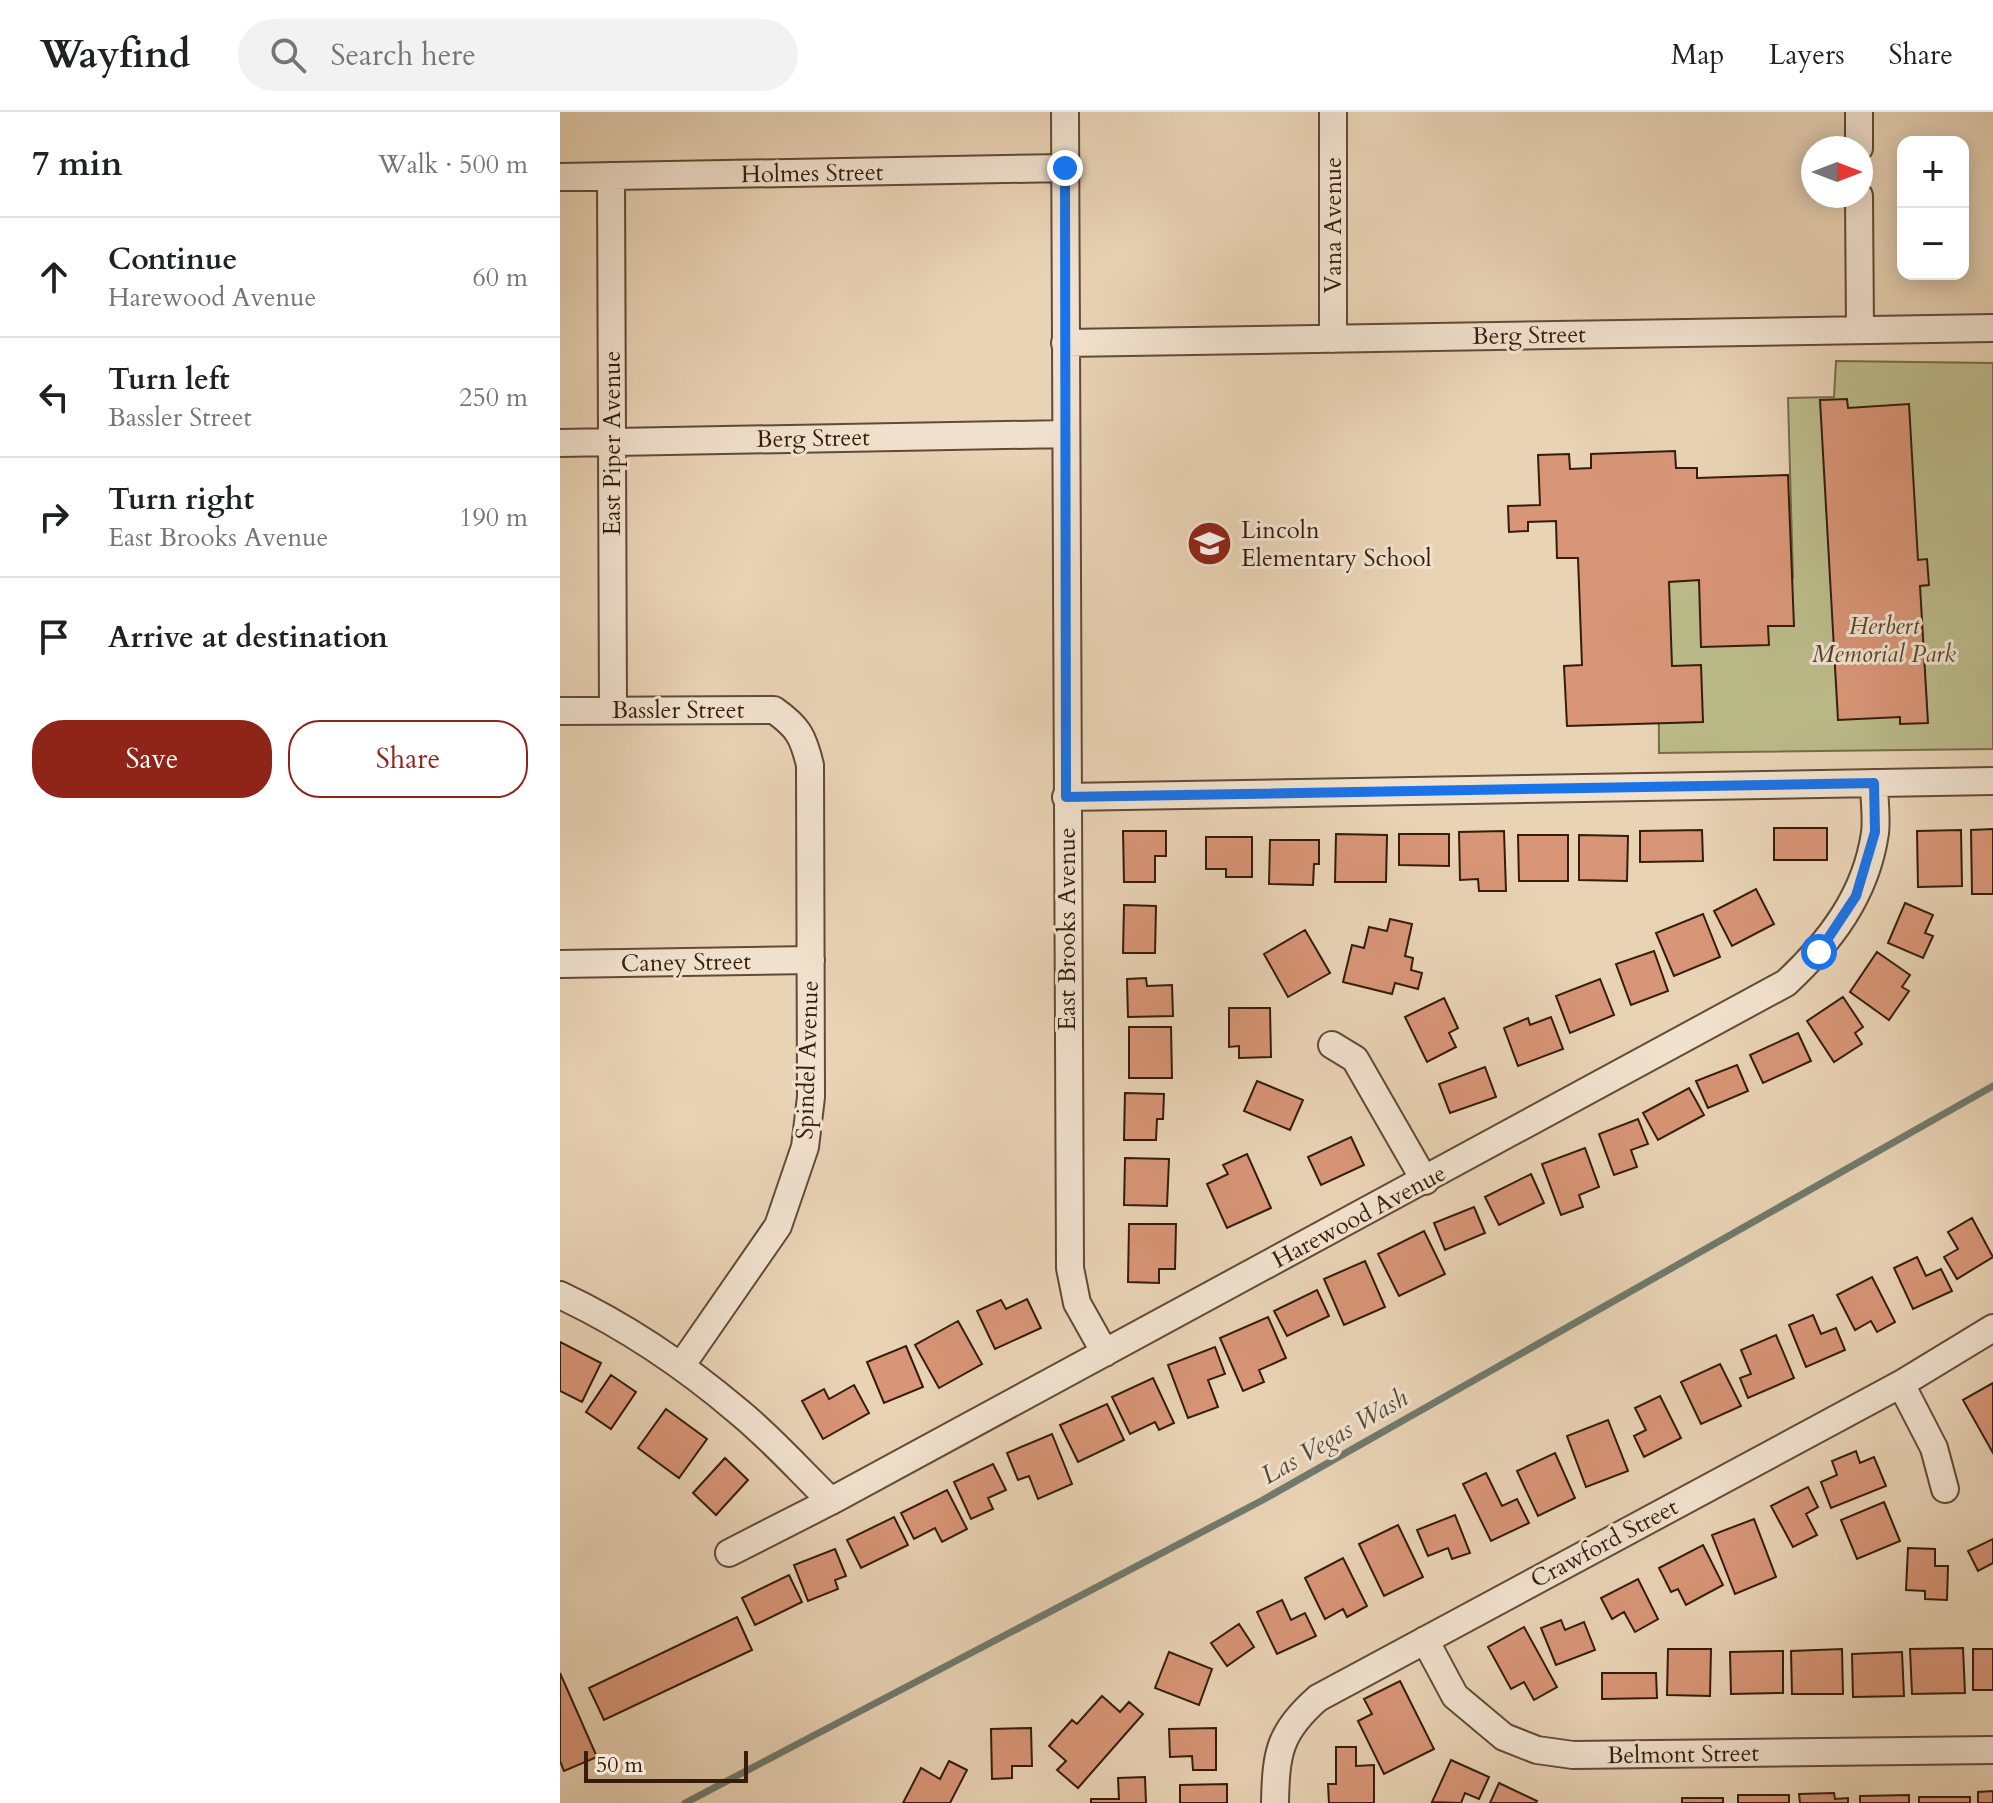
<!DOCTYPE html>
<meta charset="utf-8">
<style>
body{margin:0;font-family:Cardo,serif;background:#f2f2f2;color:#202124}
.controls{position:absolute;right:24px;top:24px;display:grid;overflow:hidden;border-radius:16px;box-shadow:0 4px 20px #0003}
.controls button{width:72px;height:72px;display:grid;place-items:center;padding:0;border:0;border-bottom:2px solid #e0e0e0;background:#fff;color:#202124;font:40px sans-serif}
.compass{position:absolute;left:1241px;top:24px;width:72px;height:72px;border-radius:50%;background:#fff;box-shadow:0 4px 20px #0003;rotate:90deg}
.scale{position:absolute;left:24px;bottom:20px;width:164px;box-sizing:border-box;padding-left:8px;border:4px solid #351c0b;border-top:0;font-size:22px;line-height:28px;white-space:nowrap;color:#351c0b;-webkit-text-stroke:6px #f1e2cf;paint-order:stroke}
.stop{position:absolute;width:24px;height:24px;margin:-18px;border:6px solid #1a73e8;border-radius:50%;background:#fff}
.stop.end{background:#1a73e8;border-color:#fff;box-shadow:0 2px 8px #0008}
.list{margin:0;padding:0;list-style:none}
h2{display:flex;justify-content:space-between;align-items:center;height:104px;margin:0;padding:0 32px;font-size:34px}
h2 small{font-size:26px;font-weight:400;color:#757577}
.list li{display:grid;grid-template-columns:52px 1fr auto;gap:24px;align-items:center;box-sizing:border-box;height:120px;padding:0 32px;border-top:2px solid #e0e0e0}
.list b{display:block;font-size:30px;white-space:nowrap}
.list p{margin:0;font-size:26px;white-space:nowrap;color:#757577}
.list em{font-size:26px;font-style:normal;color:#757577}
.actions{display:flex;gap:16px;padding:24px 32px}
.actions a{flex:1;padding:18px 0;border:2px solid #8f2418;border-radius:32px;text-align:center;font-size:28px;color:#8f2418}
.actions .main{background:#8f2418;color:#fff}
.icon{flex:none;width:44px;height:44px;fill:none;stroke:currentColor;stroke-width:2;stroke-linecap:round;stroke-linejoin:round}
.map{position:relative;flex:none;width:1433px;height:1691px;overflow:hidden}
header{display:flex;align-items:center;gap:48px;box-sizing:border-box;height:112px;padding:0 40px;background:#fff;border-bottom:2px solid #e0e0e0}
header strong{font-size:38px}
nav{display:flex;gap:44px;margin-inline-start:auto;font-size:28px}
.search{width:560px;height:72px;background:#f2f2f2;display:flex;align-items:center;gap:20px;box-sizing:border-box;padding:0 28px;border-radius:44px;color:#757577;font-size:30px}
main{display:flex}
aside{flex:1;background:#fff}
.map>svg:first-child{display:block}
.green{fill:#bbbb8a;stroke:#786c4a;stroke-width:2}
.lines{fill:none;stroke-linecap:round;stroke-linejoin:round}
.stream{stroke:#707a6c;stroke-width:7}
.building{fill:#d89577;stroke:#351c0b;stroke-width:2}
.minor-casing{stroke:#624a36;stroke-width:30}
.minor{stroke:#f1e2cf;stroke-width:26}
.route{stroke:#1a73e8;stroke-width:10}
.labels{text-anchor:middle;stroke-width:6;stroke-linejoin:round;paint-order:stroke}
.street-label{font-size:24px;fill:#351c0b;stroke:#f1e2cf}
.poi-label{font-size:24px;fill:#351c0b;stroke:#f1e2cf;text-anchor:start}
.park-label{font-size:24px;font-style:italic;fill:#56442b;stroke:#f1e2cf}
.water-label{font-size:26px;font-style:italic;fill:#524b3b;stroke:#f1e2cf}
</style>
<header>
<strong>Wayfind</strong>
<div class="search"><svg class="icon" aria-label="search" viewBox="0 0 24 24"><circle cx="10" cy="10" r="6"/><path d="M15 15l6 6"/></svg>Search here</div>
<nav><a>Map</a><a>Layers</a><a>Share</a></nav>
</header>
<main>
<aside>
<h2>7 min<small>Walk · 500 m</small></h2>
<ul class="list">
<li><svg class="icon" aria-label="ahead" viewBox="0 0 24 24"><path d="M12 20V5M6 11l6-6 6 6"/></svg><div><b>Continue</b><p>Harewood Avenue</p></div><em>60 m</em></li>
<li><svg class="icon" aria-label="left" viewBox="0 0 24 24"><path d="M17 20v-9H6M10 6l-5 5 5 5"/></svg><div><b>Turn left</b><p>Bassler Street</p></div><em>250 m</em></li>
<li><svg class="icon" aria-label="right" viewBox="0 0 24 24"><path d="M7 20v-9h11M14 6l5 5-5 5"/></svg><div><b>Turn right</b><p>East Brooks Avenue</p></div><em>190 m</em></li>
<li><svg class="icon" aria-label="arrive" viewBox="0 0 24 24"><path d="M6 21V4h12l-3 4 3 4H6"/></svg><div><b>Arrive at destination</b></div></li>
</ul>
<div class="actions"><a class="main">Save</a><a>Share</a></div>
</aside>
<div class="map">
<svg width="1433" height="1691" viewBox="0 0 1433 1691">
<rect width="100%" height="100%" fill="#e9d3b5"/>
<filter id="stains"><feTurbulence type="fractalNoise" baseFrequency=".0025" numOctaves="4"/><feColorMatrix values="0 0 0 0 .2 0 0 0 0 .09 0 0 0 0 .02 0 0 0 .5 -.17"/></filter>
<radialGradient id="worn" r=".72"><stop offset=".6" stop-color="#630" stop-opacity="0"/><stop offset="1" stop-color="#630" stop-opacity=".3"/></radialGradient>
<!-- green -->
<path class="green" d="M1276,249L1433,251V637L1099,641L1098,469L1233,466L1228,286L1274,285Z"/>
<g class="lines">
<!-- stream -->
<path class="stream" d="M125,1691L701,1389L1433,974"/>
</g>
<!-- building -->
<path class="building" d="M1287,287L1288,296L1349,292L1358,448L1367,447L1369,473L1360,474L1368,611L1340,612V605L1278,608L1260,288Z
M1115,339L1116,356H1137V366L1228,363L1234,514H1208L1209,533L1141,535L1139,468L1109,470L1112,554L1141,553L1143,610L1007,614L1004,554L1022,553L1018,446H997L996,409L968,410V419L949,420L948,394L980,393L978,343L1009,342L1010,357L1031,356V342Z
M1214,716H1267V748H1214Z
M1433,717V782H1412L1411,718Z
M1142,718L1143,749L1080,750V719Z
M1401,718L1402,774L1358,775L1357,719Z
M563,719H606V744H595V770H564Z
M944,719L946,779H919L918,767L900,768L899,720Z
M776,722L827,723L826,770H775Z
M839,722H889V754L839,753Z
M958,723H1008V769H959Z
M1019,723L1068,724L1067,769L1019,768Z
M646,725H692V765H666V757H646Z
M710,728H759V752H754L753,773L709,772Z
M1196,777L1214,812L1172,834L1154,799Z
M1345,791L1373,803L1365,821L1373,824L1363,846L1328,831Z
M564,793L596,794L595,841H563Z
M1143,802L1160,845L1114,864L1096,821Z
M830,807L852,812L845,844L853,846L851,858L862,861L858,877L835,871L832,882L783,870L792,833L804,836L809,815L827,819Z
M745,818L770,861L728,885L704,842Z
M1094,839L1108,879L1071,893L1056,852Z
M1317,840L1350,863L1342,875L1349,879L1329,908L1290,880Z
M586,866L587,874L612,873L613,904L568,905L567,867Z
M1040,867L1054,903L1010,921L996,884Z
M1283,885L1303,915L1295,921L1302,932L1274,950L1247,909Z
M884,886L898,916L889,921L896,935L867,950L845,905Z
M669,896H710L711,945L679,946V934L669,935Z
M991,905L1003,937L958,954L944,916L968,906L970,913Z
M569,915H611L612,966H569Z
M1238,921L1251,949L1203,971L1190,943Z
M1177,953L1188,979L1148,996L1136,969Z
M925,955L936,985L890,1001L879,972Z
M697,969L743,988L730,1018L684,999Z
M1129,976L1144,1003L1098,1028L1083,1001Z
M565,981L604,982L603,1007H597L596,1028H564Z
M1078,1007L1088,1032L1071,1038L1077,1055L1054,1063L1039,1022Z
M791,1025L804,1053L761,1073L748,1045Z
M1025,1036L1039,1075L1019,1083L1023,1095L1001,1103L982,1052Z
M687,1042L711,1096L667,1116L647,1072L668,1062L663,1053Z
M565,1046L609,1047L607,1094L564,1093Z
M971,1062L984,1091L939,1113L925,1085Z
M914,1095L925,1121L885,1138L874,1111Z
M1412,1106L1433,1145L1397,1167L1384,1145L1398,1137L1388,1120Z
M569,1112H616L615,1157H599V1171L568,1170Z
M864,1119L885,1162L839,1184L818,1142Z
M1357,1145L1366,1164L1381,1157L1392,1179L1353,1197L1334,1156Z
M805,1149L825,1195L784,1213L764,1167Z
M1312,1165L1335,1210L1317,1220L1311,1209L1295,1218L1277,1183Z
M757,1178L769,1204L727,1224L714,1199Z
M467,1187L481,1216L435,1237L417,1199L441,1188L446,1197Z
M1253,1203L1261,1222L1276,1216L1285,1238L1246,1255L1229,1213Z
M708,1205L726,1246L699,1258L704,1270L683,1279L660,1226Z
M398,1209L422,1252L379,1276L355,1233Z
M1216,1223L1234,1266L1188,1286L1180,1266L1191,1262L1181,1238Z
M0,1230L41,1251L22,1290L0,1279Z
M346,1234L363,1275L324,1291L307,1250Z
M655,1235L665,1262L648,1268L658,1295L628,1306L608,1253Z
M1160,1252L1181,1294L1141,1312L1121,1270Z
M51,1263L76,1280L51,1317L26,1300Z
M593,1266L614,1311L599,1318L595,1310L570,1322L552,1285Z
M1433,1271V1341L1403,1288Z
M294,1273L309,1301L263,1327L242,1289L264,1277L269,1287Z
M1100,1284L1121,1326L1084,1345L1074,1324L1086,1318L1075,1296Z
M547,1292L564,1328L518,1350L500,1313Z
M106,1297L147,1327L119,1366L78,1336Z
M1048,1308L1068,1359L1026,1375L1007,1324Z
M492,1322L512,1372L478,1387L469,1364L458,1368L447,1341Z
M1296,1339L1300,1351L1314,1345L1326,1374L1271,1396L1261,1370L1277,1363L1272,1349Z
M995,1341L1015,1386L978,1404L957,1359Z
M165,1346L188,1368L156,1403L133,1381Z
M433,1352L446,1378L428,1386L433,1397L411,1407L394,1370Z
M926,1361L942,1394L957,1387L969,1411L931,1429L903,1372Z
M1248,1375L1258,1395L1246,1402L1257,1423L1233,1435L1211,1394Z
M387,1378L407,1417L382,1430L375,1416L354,1427L341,1401Z
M1324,1390L1340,1429L1297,1447L1281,1408Z
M895,1403L910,1441L892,1447L888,1436L868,1444L857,1418Z
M334,1405L348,1433L301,1456L287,1428Z
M1194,1407L1216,1465L1175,1482L1152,1423Z
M838,1413L863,1465L824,1484L799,1432Z
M1433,1427V1451L1418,1459L1408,1439Z
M1143,1433L1163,1473L1126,1493L1118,1477L1111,1480L1099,1456Z
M1348,1436L1375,1437V1454H1388L1387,1488L1365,1487V1479L1346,1478Z
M275,1437L286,1464L275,1468L278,1477L248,1489L234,1453Z
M783,1446L807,1494L787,1505L783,1497L765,1507L745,1466Z
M229,1463L242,1490L195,1513L182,1486Z
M1078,1467L1098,1507L1075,1520L1064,1500L1052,1507L1041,1486Z
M722,1488L731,1508L745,1501L756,1524L717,1542L697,1500Z
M177,1505L192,1538L44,1608L29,1576Z
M1001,1508L1005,1518L1024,1510L1035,1538L996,1553L981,1516Z
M679,1512L694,1535L667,1554L651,1531Z
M964,1515L997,1575L974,1588L964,1570L951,1577L928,1535Z
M1403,1536L1405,1581L1352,1582L1350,1537Z
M1108,1537H1151L1150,1584L1107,1583Z
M1282,1537L1283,1582H1232L1231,1539Z
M1413,1537H1433V1578H1413Z
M1223,1539V1581L1171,1582L1170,1540Z
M609,1540L652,1557L639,1593L595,1576Z
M1342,1540L1344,1584L1293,1585L1292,1542Z
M0,1561L37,1645L4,1659L0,1649Z
M1042,1561H1096L1097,1586L1042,1587Z
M840,1569L874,1637L824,1662L798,1609L812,1602L804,1587Z
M542,1584L560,1600L569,1590L583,1602L518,1676L497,1658L506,1649L489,1634L512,1608L517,1612Z
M471,1616L472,1654H452V1666L432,1667L431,1617Z
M656,1616V1658H633L632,1644L610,1645L609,1617Z
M776,1635H796V1654L814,1653V1691H769L768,1672H776Z
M891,1648L929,1665L919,1687L905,1681L901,1691L872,1690Z
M389,1649L407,1658L390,1691H343L361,1656L380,1667Z
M585,1665L586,1691H531V1687H559L558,1666Z
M939,1671L977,1689L976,1691H930Z
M667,1672V1691H620V1673Z
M1433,1679V1691H1418V1680Z
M1274,1681L1275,1687L1288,1686V1691H1240L1239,1682Z
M1178,1683H1229V1691H1178Z
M1349,1683V1691H1300V1684Z
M1359,1685H1410V1691H1359Z
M1122,1686H1163V1691H1122Z"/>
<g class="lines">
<defs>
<path id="minor" d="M505,0L510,1156L517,1191L545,1241
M773,0V227
M1299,0V36
M51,64L53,598
M0,65L505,56
M1299,84L1300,218
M505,231L1433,216
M0,331L506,322
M0,599L214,598C238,615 243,624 250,653L251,985L245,1035L218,1114L121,1254
M506,685L1433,669
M0,852L251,848
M772,933L795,947L865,1069
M0,1183C64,1213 125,1254 179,1300C212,1327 241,1360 271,1389
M1341,1272L1374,1336L1385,1377
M169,1441L271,1389L1226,871C1270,830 1306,783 1315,721C1317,705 1314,687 1314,671
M865,1528L895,1584L944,1625L977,1638L1013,1643L1433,1638
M715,1691C716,1641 719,1620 758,1586L1341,1272L1433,1216"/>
</defs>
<!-- minor casing -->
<use href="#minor" class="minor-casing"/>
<!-- minor -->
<use href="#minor" class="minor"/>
</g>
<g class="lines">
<!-- route -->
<path class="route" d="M505,56L506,685L1314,671L1315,720L1296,784L1259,840"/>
</g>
<!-- icons -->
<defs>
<symbol id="school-disc" viewBox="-11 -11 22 22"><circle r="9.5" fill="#8f2418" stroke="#f1e2cf"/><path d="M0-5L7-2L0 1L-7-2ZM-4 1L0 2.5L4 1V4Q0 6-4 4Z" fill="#fff"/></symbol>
</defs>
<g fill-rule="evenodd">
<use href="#school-disc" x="624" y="406" width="51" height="51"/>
</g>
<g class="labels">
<!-- street labels -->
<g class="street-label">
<text transform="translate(252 61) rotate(-1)" y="8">Holmes Street</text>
<text transform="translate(773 113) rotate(-90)" y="8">Vana Avenue</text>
<text transform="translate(969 223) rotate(-1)" y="8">Berg Street</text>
<text transform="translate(253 326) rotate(-1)" y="8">Berg Street</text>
<text transform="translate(52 331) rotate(-90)" y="8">East Piper Avenue</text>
<text x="118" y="606">Bassler Street</text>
<text transform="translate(507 817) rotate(-90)" y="8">East Brooks Avenue</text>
<text transform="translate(126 850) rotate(-1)" y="8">Caney Street</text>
<text transform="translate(247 948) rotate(-88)" y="8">Spindel Avenue</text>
<text transform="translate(799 1104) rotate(-28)" y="8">Harewood Avenue</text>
<text transform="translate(1044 1431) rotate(-28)" y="8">Crawford Street</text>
<text transform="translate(1123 1642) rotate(-1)" y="8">Belmont Street</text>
</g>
<!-- poi labels -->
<g class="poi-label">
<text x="681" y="426">Lincoln<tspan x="681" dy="28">Elementary School</tspan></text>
</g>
<!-- park labels -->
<g class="park-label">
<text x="1324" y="522">Herbert<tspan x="1324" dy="28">Memorial Park</tspan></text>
</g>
<!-- water labels -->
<g class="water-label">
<text transform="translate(774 1324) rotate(-30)" y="9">Las Vegas Wash</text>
</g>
</g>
<rect width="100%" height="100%" filter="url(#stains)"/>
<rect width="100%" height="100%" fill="url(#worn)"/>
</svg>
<div class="controls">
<button>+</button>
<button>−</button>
</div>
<svg class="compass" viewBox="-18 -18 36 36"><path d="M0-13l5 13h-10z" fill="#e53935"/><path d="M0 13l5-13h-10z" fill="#757577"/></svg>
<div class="scale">50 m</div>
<div class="stop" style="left:1259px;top:840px"></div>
<div class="stop end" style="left:505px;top:56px"></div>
</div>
</main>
